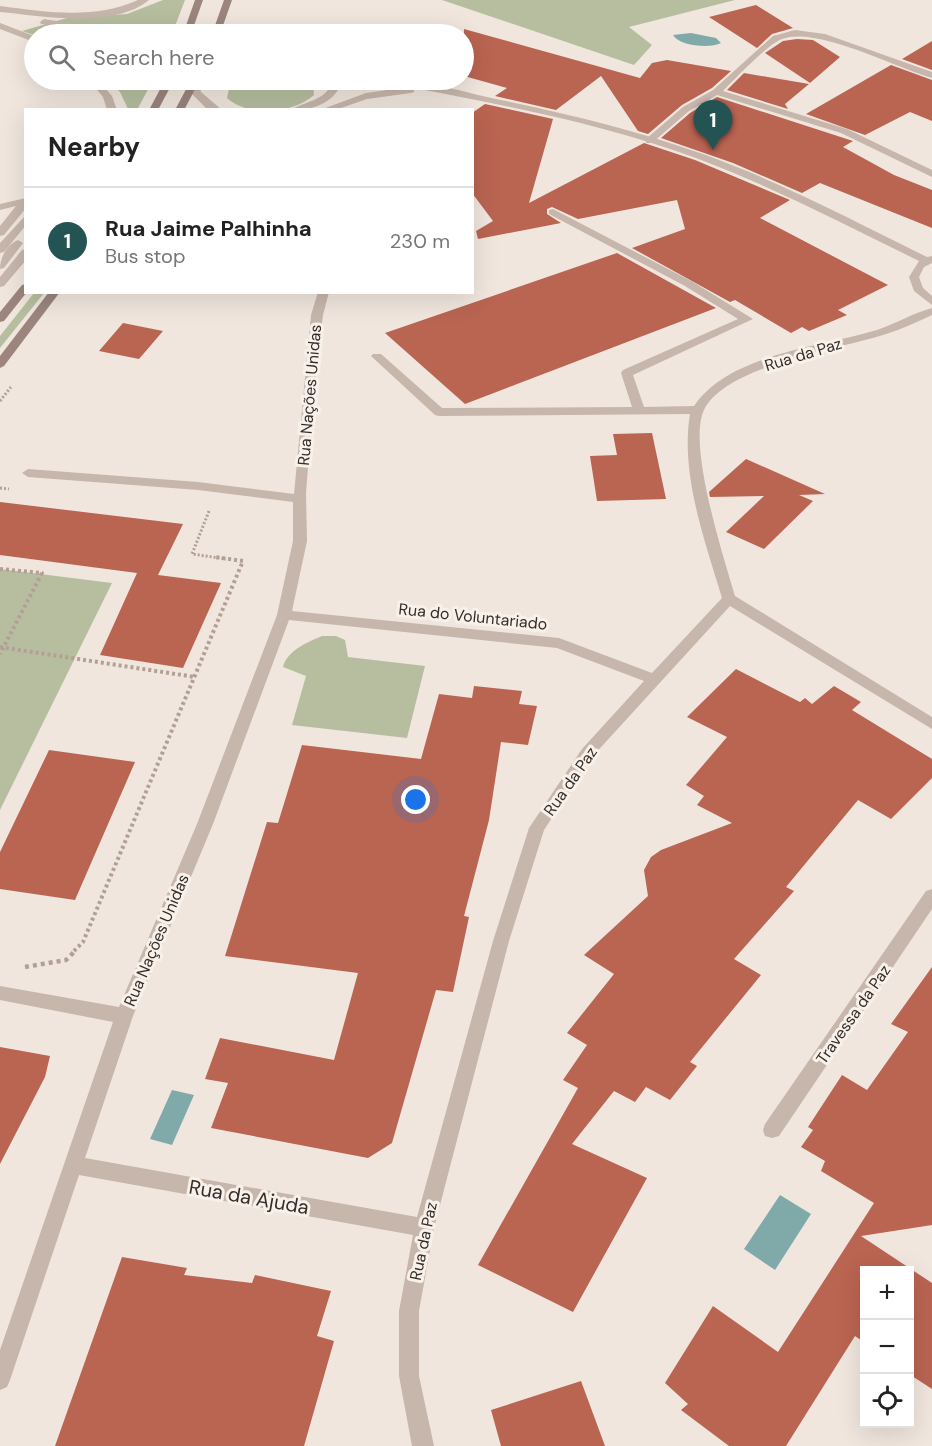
<!DOCTYPE html>
<meta charset="utf-8">
<style>
body{margin:0;font-family:"DM Sans",sans-serif;background:#f6f6f6;color:#222}
.controls{position:absolute;right:18px;bottom:18px;display:grid;overflow:hidden;border-radius:0px;box-shadow:0 6px 24px #0002}
.controls button{width:54px;height:54px;display:grid;place-items:center;padding:0;border:0;border-bottom:2px solid #e0e0e0;background:#fff;color:#222;font:30px sans-serif}
.you{position:absolute;left:416px;top:800px;width:21px;height:21px;margin:-15px;border:4px solid #fff;border-radius:50%;background:#1a73e8;box-shadow:0 0 0 9px #1a73e833}
.badge{display:grid;place-items:center;width:39px;height:39px;border-radius:50%;background:#235353;color:#fff;font-size:20px;font-weight:700}
.pin{position:absolute;translate:-50% -50px;filter:drop-shadow(0 2px 3px #0008)}
.pin::after{content:'';position:absolute;top:32px;width:21px;height:18px;background:inherit;clip-path:polygon(0 0,100% 0,50% 100%)}
.list{margin:0;padding:0;list-style:none}
h2{display:flex;justify-content:space-between;align-items:center;height:78px;margin:0;padding:0 24px;font-size:26px}
h2 small{font-size:20px;font-weight:400;color:#767676}
.list li{display:grid;grid-template-columns:39px 1fr auto;gap:18px;align-items:center;box-sizing:border-box;height:108px;padding:0 24px;border-top:2px solid #e0e0e0}
.list b{display:block;font-size:22px;white-space:nowrap}
.list p{margin:0;font-size:20px;white-space:nowrap;color:#767676}
.list em{font-size:20px;font-style:normal;color:#767676}
.icon{flex:none;width:33px;height:33px;fill:none;stroke:currentColor;stroke-width:2;stroke-linecap:round;stroke-linejoin:round}
.map{position:relative;flex:none;width:932px;height:1446px;overflow:hidden}
.search{position:absolute;background:#fff;box-shadow:0 6px 24px #0002;left:24px;top:24px;width:450px;height:66px;display:flex;align-items:center;gap:15px;box-sizing:border-box;padding:0 21px;border-radius:33px;color:#767676;font-size:22px}
.panel{position:absolute;background:#fff;box-shadow:0 6px 24px #0002;left:24px;top:108px;width:450px;height:186px;border-radius:0px}
.map>svg:first-child{display:block}
.green{fill:#b6be9f}
.water{fill:#80aaa9}
.building{fill:#ba6452}
.lines{fill:none;stroke-linecap:round;stroke-linejoin:round}
.path-far3{stroke:#b3a095;stroke-width:2;stroke-dasharray:2 2;stroke-linecap:butt}
.path-far2{stroke:#b3a095;stroke-width:3;stroke-dasharray:2 2;stroke-linecap:butt}
.path-far1{stroke:#b3a095;stroke-width:4;stroke-dasharray:3 3;stroke-linecap:butt}
.path{stroke:#b3a095;stroke-width:4.5;stroke-dasharray:4 4;stroke-linecap:butt}
.service{fill:#c7b6ab;fill-rule:evenodd}
.minor{fill:#c7b6ab;fill-rule:evenodd}
.tertiary{fill:#c7b6ab;fill-rule:evenodd}
.secondary{fill:#9b857d;fill-rule:evenodd}
.labels{text-anchor:middle;stroke-width:6;stroke-linejoin:round;paint-order:stroke}
.street-label{font-size:16px;fill:#362d2a;stroke:#f8f1ea}
.near-street-label{font-size:20px;fill:#362d2a;stroke:#f8f1ea}
</style>
<div class="map">
<svg width="932" height="1446" viewBox="0 0 932 1446">
<rect width="100%" height="100%" fill="#f0e6de"/>
<!-- green -->
<path class="green" d="M163,0H185L172,34L34,35L22,31L67,18L127,14Z
M442,0H735L629,27L652,45L634,65Z
M108,80H153L137,110L128,109L120,92Z
M231,80H306L313,85L314,95C293,114 248,117 227,98Z
M34,293H44L0,348V336Z
M0,569L112,583L0,810Z
M322,636H336L345,640L348,657L425,666L407,738L292,725L306,676L283,667C287,651 307,642 322,636Z"/>
<!-- water -->
<path class="water" d="M691,33L716,38L721,43C710,49 679,46 673,35Z
M172,1090L194,1095L172,1145L150,1139Z
M780,1195L811,1214L775,1270L744,1249Z"/>
<!-- building -->
<path class="building" d="M756,5L793,28L772,34L757,48L709,17Z
M464,29L640,78L652,63L667,60L731,71L712,88L682,105L648,134L638,131L601,76L556,110L495,96L507,88L464,76Z
M797,39L813,40L840,57L810,83L765,53L783,41Z
M932,41V70L902,59Z
M891,65L932,80V121L910,112L865,135L806,114Z
M744,73L809,84L785,104L788,109L727,90Z
M717,97L853,141L843,147L894,175L932,190V228L820,183L802,193L733,163L661,138L690,113Z
M485,104L553,119L529,203L644,143L695,160L790,200L760,218L888,285L838,310L847,315L809,331L802,327L791,333L735,300L730,302L632,248L685,229L677,200L578,219L552,207L547,209V214L561,223L478,239L476,231L493,221L472,193V113Z
M617,253L716,308L465,404L385,333Z
M123,323L163,331L139,359L99,351Z
M652,433L666,499L597,501L590,456L617,455L613,434Z
M746,459L825,494L799,495L813,501L764,549L726,532L764,496L710,497L709,492Z
M0,502L183,524L158,575L221,583L183,668L100,655L137,573L0,555Z
M736,669L800,702L805,698L812,704L834,686L861,702L852,710L932,759V778L891,819L858,800L786,887L794,891L734,959L761,975L690,1062L697,1066L670,1100L646,1087L635,1102L614,1091L572,1144L647,1178L573,1312L478,1265L578,1088L563,1080L587,1045L567,1033L614,974L584,955L648,896L644,870L651,857L661,850L732,823L697,805L704,796L686,785L727,737L687,717Z
M474,686L522,691L519,704L537,706L528,745L501,742L489,820L464,916L469,917L453,992L436,990L392,1143L368,1158L211,1128L228,1083L205,1079L220,1038L334,1060L358,973L225,956L267,822L278,823L302,745L421,759L439,694L472,698Z
M49,750L135,762L75,900L0,889V852Z
M932,967V1225L861,1236L932,1283V1389L909,1374V1270H864V1342L855,1336L786,1446H729L681,1410L688,1404L665,1383L713,1306L778,1352L874,1203L821,1171L825,1161L801,1147L813,1130L808,1127L842,1075L867,1090L908,1032L891,1024Z
M0,1047L50,1056L45,1077L0,1164Z
M122,1257L187,1268L184,1275L252,1283L255,1275L331,1291L317,1336L334,1341L304,1446H55Z
M581,1381L605,1446H501L491,1410Z"/>
<g class="lines">
<!-- path-far3 -->
<path class="path-far3" d="M142,32L156,34"/>
<!-- path-far2 -->
<path class="path-far2" d="M0,401L11,387
M0,488L9,489
M209,511L192,554L226,559"/>
<!-- path-far1 -->
<path class="path-far1" d="M0,569L42,573L0,654
M0,647L195,677
M74,951L83,942L243,561L215,557"/>
<!-- path -->
<path class="path" d="M25,967L66,960L76,950"/>
<!-- service -->
<path class="service" d="M26,198V208L4,235L0,236V226L16,206L0,210V204Z
M26,215V225L4,252L0,253V243Z
M18,240L23,243L4,268L0,269C0,257 7,245 18,240Z
M26,249V260L4,286L0,287V277L22,250Z"/>
<!-- minor -->
<path class="minor" d="M795,30L825,34L932,72V78C894,67 817,26 782,39C768,44 735,79 723,91L847,129L932,170V177L841,133L717,95L689,111L652,143H646V139L683,107L713,90L773,36Z
M553,209L693,282L753,319L633,375L644,407L694,406C729,354 820,347 877,330C895,324 913,313 932,308V315C917,322 902,329 886,334C841,349 726,365 704,410C687,445 724,558 735,596L932,717V729L730,606L592,757L544,830L509,941L434,1228L419,1311V1376L434,1446H412L399,1376V1311L413,1235L79,1175L10,1380L7,1387L0,1390V1350L113,1022L0,1000V986L119,1007L197,824L277,615L293,541V502L198,490L28,477L22,473L28,469L198,482L294,494L311,315L318,292H329L323,315L314,390L306,493L307,541L292,611L559,638L652,673L722,598C705,541 680,474 690,414L439,416L435,415L371,356L373,354H381L442,408L632,407L621,373L623,370L738,319L685,286L549,214V210ZM289,620L557,648L644,681L582,749L529,828L493,941L417,1217L85,1158L133,1016L213,824Z
M932,889V909L779,1136L772,1138L765,1136L763,1130L765,1124L926,891Z"/>
<!-- tertiary -->
<path class="tertiary" d="M138,0H149C114,29 42,16 0,12V6C46,12 94,20 138,0Z
M44,19L118,31L122,34H105L41,24L40,22Z
M0,23L34,36V42L0,29Z
M89,80H98L112,96L117,110H107L103,97Z
M191,80H199L201,92L222,110H208L191,93Z
M330,80H339L342,82C334,104 312,110 291,110C305,101 325,101 332,83Z
M379,80C411,76 455,90 487,97C560,112 633,129 703,154C781,182 854,221 927,257L932,256V263L924,267L919,277L923,288L932,296V305L914,291L909,277L919,261C846,225 773,187 696,158C606,125 509,106 414,88V92L411,93L367,99L335,110H320L366,93L409,87Z"/>
<!-- secondary -->
<path class="secondary" d="M195,0H203L191,34H183Z
M224,0H232L220,34H212Z
M165,80H174L158,110H149Z
M191,80H200L184,110H175Z
M26,284L27,292L4,321L0,322V312L22,285Z
M49,292H60L4,366L0,368V356Z"/>
</g>
<g class="labels">
<!-- street labels -->
<g class="street-label">
<text transform="translate(803 354) rotate(-17)" y="6">Rua da Paz</text>
<text transform="translate(309 395) rotate(-85)" y="6">Rua Nações Unidas</text>
<text transform="translate(473 616) rotate(6)" y="6">Rua do Voluntariado</text>
<text transform="translate(570 781) rotate(-55)" y="6">Rua da Paz</text>
<text transform="translate(156 940) rotate(-67)" y="6">Rua Nações Unidas</text>
<text transform="translate(853 1014) rotate(-55)" y="6">Travessa da Paz</text>
<text transform="translate(423 1241) rotate(-78)" y="6">Rua da Paz</text>
</g>
<!-- near-street labels -->
<g class="near-street-label">
<text transform="translate(249 1197) rotate(10)" y="7">Rua da Ajuda</text>
</g>
</g>
</svg>
<div class="controls">
<button>+</button>
<button>−</button>
<button><svg class="icon" aria-label="locate" viewBox="0 0 24 24"><circle cx="12" cy="12" r="6"/><path d="M12 2v4M12 18v4M2 12h4M18 12h4"/></svg></button>
</div>
<div class="you"></div>
<div class="pin badge" style="left:713px;top:150px">1</div>
<div class="search"><svg class="icon" aria-label="search" viewBox="0 0 24 24"><circle cx="10" cy="10" r="6"/><path d="M15 15l6 6"/></svg>Search here</div>
<section class="panel">
<h2>Nearby<small></small></h2>
<ul class="list">
<li><span class="badge">1</span><div><b>Rua Jaime Palhinha</b><p>Bus stop</p></div><em>230 m</em></li>
</ul>
</section>
</div>
